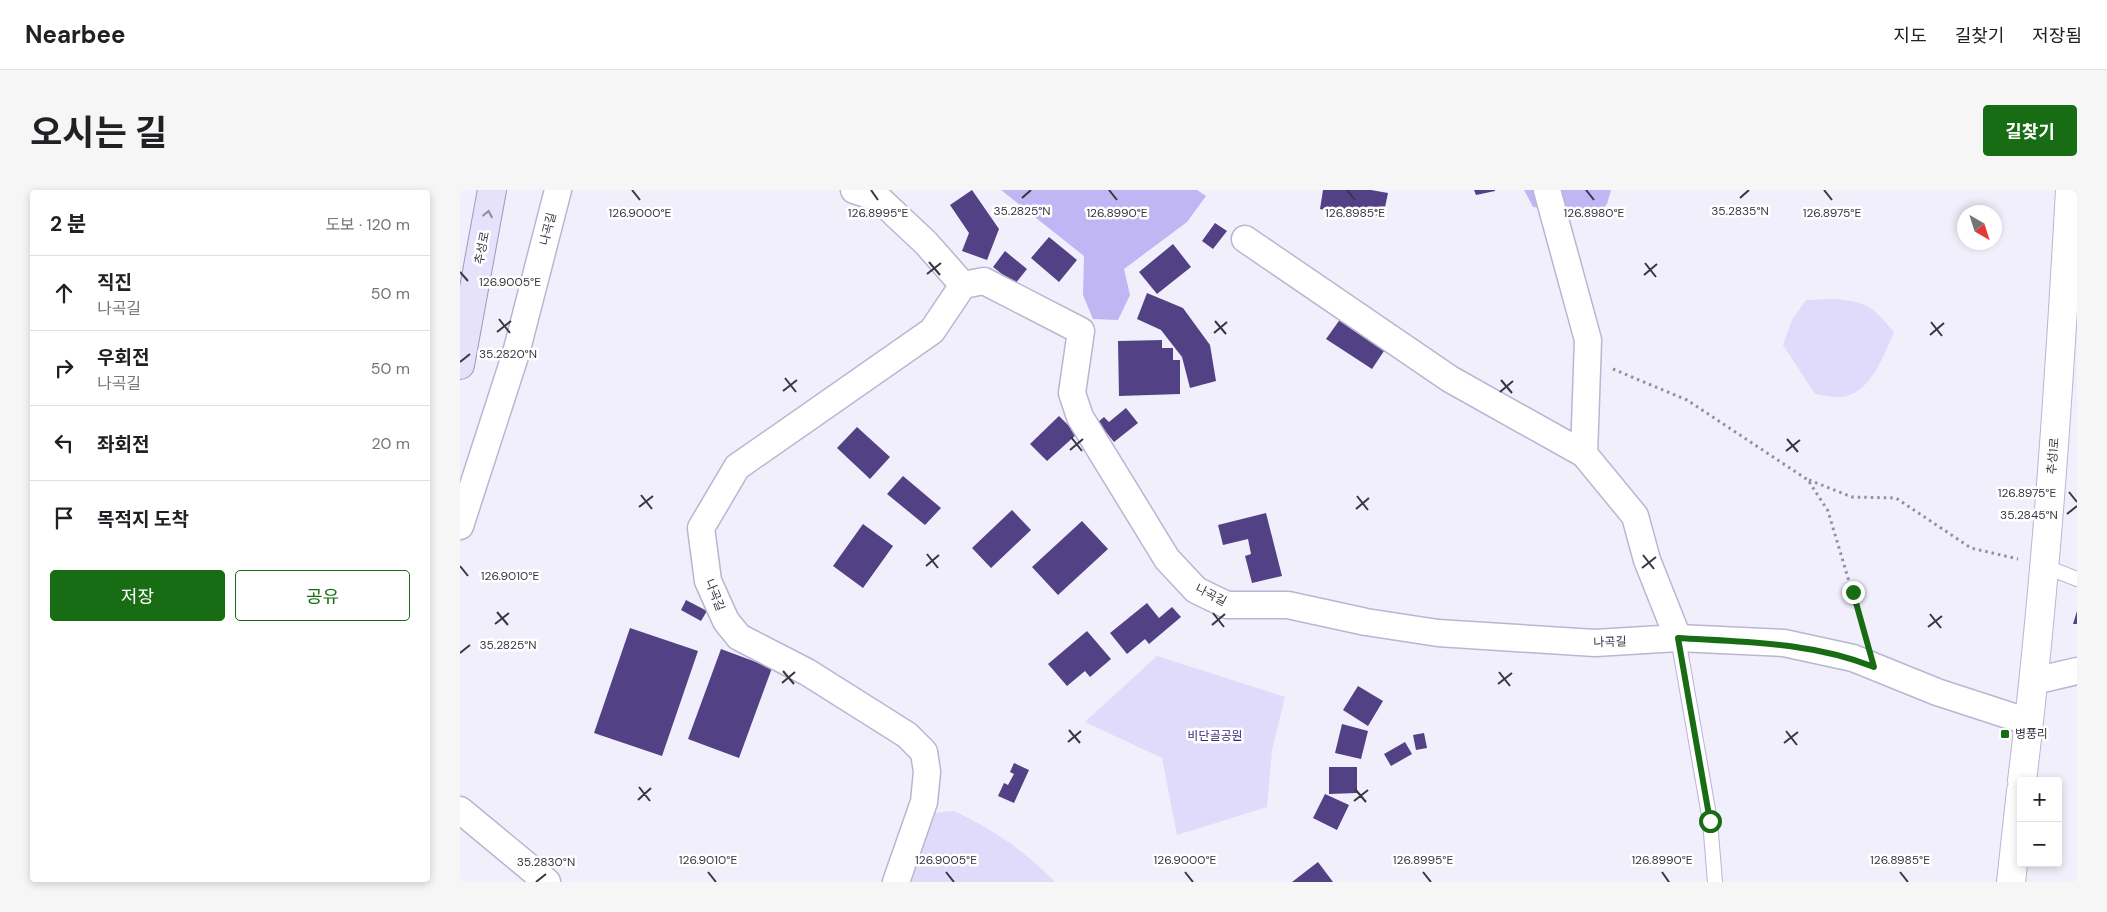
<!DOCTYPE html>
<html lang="ko">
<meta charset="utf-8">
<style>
body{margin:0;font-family:"DM Sans","Noto Sans KR",sans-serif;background:#f6f6f6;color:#202124}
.controls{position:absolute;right:15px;bottom:15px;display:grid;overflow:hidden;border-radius:5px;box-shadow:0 2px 8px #0003}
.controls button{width:45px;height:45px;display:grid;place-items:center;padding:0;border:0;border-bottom:1px solid #e0e0e0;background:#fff;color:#202124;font:25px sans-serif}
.compass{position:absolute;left:1497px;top:15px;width:45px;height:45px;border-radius:50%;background:#fff;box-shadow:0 2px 8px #0003;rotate:141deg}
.stop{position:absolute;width:15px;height:15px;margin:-11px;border:4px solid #186d14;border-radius:50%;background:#fff}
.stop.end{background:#186d14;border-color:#fff;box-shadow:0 1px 5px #0008}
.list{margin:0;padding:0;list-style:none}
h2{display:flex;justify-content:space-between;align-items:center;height:65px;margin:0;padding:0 20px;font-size:21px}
h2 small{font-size:16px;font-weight:400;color:#757577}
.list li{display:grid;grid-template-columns:32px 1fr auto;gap:15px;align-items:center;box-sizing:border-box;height:75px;padding:0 20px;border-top:1px solid #e0e0e0}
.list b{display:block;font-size:19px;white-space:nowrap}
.list p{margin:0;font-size:16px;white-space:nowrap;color:#757577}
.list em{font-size:16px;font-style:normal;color:#757577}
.actions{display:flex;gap:10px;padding:15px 20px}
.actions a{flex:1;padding:11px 0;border:1px solid #186d14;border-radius:5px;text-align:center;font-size:18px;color:#186d14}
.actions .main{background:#186d14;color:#fff}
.icon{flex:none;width:28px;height:28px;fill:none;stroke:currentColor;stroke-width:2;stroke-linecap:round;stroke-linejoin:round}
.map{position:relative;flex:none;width:1617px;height:692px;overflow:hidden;border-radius:5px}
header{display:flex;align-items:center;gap:30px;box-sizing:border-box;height:70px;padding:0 25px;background:#fff;border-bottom:1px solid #e0e0e0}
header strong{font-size:24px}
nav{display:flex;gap:28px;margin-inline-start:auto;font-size:18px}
.intro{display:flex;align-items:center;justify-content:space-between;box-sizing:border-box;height:120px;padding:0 30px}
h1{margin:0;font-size:35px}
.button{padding:12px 22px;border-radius:5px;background:#186d14;color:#fff;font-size:18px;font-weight:700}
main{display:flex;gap:30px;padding:0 30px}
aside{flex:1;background:#fff;border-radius:5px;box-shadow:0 2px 8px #0003}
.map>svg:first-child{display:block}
.green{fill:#e0dbfb}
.forest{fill:#c1b6f4}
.building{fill:#524185}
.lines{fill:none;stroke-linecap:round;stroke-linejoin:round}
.service-casing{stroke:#bab5d2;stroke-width:16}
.minor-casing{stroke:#bab5d2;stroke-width:29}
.tertiary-casing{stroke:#bab5d2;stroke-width:30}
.primary-casing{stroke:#9e99b9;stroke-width:30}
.path{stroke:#91909b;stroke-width:3;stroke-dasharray:2.5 4;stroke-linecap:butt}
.service{stroke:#fff;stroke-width:14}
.minor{stroke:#fff;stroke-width:26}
.tertiary{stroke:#fff;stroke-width:28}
.primary{stroke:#e6e2fc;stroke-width:28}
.oneway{stroke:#8e8c9e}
.route{stroke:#186d14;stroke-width:6}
.ticks{fill:none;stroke:#373641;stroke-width:2}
.poi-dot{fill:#186d14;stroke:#fff;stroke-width:2}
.labels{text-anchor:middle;stroke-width:5;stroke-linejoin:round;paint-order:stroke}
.street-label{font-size:12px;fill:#373641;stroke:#fff}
.poi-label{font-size:12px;fill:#373641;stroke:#fff;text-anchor:start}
.park-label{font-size:12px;fill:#41257c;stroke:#fff}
.ticks-label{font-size:12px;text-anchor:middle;fill:#373641;stroke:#fff;stroke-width:5;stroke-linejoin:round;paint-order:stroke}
</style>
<header>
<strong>Nearbee</strong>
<nav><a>지도</a><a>길찾기</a><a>저장됨</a></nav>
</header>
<div class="intro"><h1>오시는 길</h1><a class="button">길찾기</a></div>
<main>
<aside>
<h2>2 분<small>도보 · 120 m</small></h2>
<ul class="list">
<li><svg class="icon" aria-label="ahead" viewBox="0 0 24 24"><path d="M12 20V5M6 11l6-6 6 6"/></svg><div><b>직진</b><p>나곡길</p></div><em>50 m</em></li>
<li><svg class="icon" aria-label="right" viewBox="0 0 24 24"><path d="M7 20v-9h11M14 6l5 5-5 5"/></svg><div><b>우회전</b><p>나곡길</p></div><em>50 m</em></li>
<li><svg class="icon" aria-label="left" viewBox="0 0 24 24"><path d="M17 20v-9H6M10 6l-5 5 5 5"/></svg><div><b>좌회전</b></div><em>20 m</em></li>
<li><svg class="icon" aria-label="arrive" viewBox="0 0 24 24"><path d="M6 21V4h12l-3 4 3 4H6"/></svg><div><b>목적지 도착</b></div></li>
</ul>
<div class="actions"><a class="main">저장</a><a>공유</a></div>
</aside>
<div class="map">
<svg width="1617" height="692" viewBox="0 0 1617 692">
<rect width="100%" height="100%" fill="#f0effb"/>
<!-- green -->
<path class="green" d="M1374,109C1408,112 1412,116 1434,142C1424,165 1411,203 1382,207C1374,208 1363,205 1355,204L1323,155L1332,130L1346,110Z
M697,466L825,507L812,560L807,617L717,645L702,568L625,532Z
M494,621C534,640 564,660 595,692H446L473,623Z"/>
<!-- forest -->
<path class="forest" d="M541,0H737L746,6L727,32L664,79L670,105L658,130L633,129L623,105L624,66Z
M1064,0H1151L1147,14L1138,24L1073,17Z"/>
<!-- building -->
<path class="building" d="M512,0L539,39L527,70L502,61L509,43L490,15Z
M863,0H911L928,3L923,27L881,19V23L860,19Z
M1014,0H1035V1L1016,5Z
M755,33L767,41L753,59L742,51Z
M589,47L617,70L599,92L571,68Z
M713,54L731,77L697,104L679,82Z
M545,61L567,79L555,94L533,77Z
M687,103L723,118L750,155L756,191L730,198L722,167L701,140L677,129Z
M881,128L926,158L912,179L866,149Z
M702,150V158H713V170H720V204L659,206L658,151Z
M666,218L678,233L654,252L638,232L644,227L649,232Z
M599,226L617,244L587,271L570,254Z
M397,237L430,267L410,289L377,258Z
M443,286L481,318L465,335L427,304Z
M552,320L571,340L531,378L512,358Z
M806,323L822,386L792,393L785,366L791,364L788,349L763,355L758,335Z
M622,331L648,359L598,405L572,377Z
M403,334L433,356L403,398L373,376Z
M226,410L247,421L241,431L221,420Z
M687,413L699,428L712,417L721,427L689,454L685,449L667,464L650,443Z
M1617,421V434H1613Z
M170,438L238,461L202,566L134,543Z
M627,441L651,469L630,487L625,481L607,496L588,474Z
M261,459L312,478L279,568L228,549Z
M898,496L923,511L908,536L883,520Z
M882,534L908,541L901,569L875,563Z
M964,543L967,558L956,560L953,545Z
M945,552L952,564L931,576L924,564Z
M554,573L569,580L554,613L538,606L544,593L548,595L554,584L550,582Z
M869,577H897V603L869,604Z
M865,604L889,615L877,640L853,628Z
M858,672L873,692H832Z"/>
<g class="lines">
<defs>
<path id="service" d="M1584,376L1617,389
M1218,448L1250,631L1255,692"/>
<path id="minor" d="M394,0L418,8L466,53L503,95L524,91L621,141L612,203L620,227L707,369L736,400L767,415H828L906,432L978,443L1135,453L1218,448L1324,453L1393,468L1477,502L1569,532
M1087,0L1128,150L1124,264L1175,326L1187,370L1218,448
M785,49L990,189L1124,264
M0,336L56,163L98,0
M1574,491L1617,481
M0,620L87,692
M436,692L464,612L467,582L464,562L447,545L347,482L279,447L266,431L248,391L241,338L277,277L472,141L503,95"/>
<path id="tertiary" d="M1562,591C1586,395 1599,197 1610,0
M1551,692L1561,601"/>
<path id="primary" d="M0,175L32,0"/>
</defs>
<!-- service casing -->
<use href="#service" class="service-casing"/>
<!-- minor casing -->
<use href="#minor" class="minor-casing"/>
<!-- tertiary casing -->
<use href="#tertiary" class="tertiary-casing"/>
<!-- primary casing -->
<use href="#primary" class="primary-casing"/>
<!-- path -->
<path class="path" d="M1153,179L1227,210L1348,290L1368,321L1405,445
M1349,290L1392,307L1436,308L1511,358L1558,369"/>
<!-- service -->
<use href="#service" class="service"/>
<!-- minor -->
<use href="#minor" class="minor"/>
<!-- tertiary -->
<use href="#tertiary" class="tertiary"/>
<!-- primary -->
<use href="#primary" class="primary"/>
</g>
<!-- one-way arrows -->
<defs><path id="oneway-chevron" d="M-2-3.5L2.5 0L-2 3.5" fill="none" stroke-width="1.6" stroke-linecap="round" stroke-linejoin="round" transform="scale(1.25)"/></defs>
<use class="oneway" href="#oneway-chevron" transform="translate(28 24) rotate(-79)"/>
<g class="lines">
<!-- route -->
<path class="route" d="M1250,631L1218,448C1284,452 1351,452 1414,477L1393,402"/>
</g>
<!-- ticks -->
<path class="ticks" d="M172,0L180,10M411,0L418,10M649,0L657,10M887,0L895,10M1126,0L1134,10M1364,0L1372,10M562,8L571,0M1280,8L1289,0M469,72L480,85M1185,73L1196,87M0,82L8,91M467,84L481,73M1184,85L1197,74M39,129L50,143M755,131L766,144M1471,132L1482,146M37,142L51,131M754,143L767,132M1470,145L1484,133M0,172L10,164M325,188L336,202M1041,190L1052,203M323,201L337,190M1040,202L1053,191M611,247L622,261M1327,249L1338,262M610,260L623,249M1326,261L1340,250M1609,302L1617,312M181,305L192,319M897,306L908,320M179,317L193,306M896,319L909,308M1607,324L1617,316M467,364L478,378M1183,365L1194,379M0,376L8,386M466,376L479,365M1182,378L1196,367M37,422L48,435M753,423L764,437M1470,424L1481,438M35,434L49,423M752,435L765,424M1468,437L1482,426M0,463L10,455M323,481L334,494M1039,482L1050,496M322,493L335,482M1038,494L1052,483M609,540L620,553M1326,541L1337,555M608,552L621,541M1324,553L1338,542M179,597L190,611M895,599L906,612M178,610L191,598M894,611L908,600M248,682L256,692M486,682L494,692M725,682L733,692M963,682L971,692M1202,682L1209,692M1440,682L1448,692M76,692L86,684"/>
<!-- markers -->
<rect class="poi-dot" x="1540" y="539" width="10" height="10" rx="2.5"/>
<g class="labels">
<!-- street labels -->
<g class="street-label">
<text transform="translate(88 39) rotate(-76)" y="4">나곡길</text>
<text transform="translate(22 58) rotate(-79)" y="4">추성로</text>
<text transform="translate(1593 266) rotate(-85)" y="4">추성1로</text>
<text transform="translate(255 405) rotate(69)" y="4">나곡길</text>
<text transform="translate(751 405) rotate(27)" y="4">나곡길</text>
<text transform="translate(1150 452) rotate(-2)" y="4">나곡길</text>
</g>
<!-- poi labels -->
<g class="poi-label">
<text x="1555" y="548">병풍리</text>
</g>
<!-- park labels -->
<g class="park-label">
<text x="755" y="550">비단골공원</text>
</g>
</g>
<g class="ticks-label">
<text x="562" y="25">35.2825°N</text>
<text x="1280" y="25">35.2835°N</text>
<text x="180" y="27">126.9000°E</text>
<text x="657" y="27">126.8990°E</text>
<text x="1134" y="27">126.8980°E</text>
<text x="1372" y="27">126.8975°E</text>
<text x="418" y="27">126.8995°E</text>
<text x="895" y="27">126.8985°E</text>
<text x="50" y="96">126.9005°E</text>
<text x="48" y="168">35.2820°N</text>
<text x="1567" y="307">126.8975°E</text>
<text x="1569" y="329">35.2845°N</text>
<text x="50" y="390">126.9010°E</text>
<text x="48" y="459">35.2825°N</text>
<text x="248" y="674">126.9010°E</text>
<text x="486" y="674">126.9005°E</text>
<text x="725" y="674">126.9000°E</text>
<text x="963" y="674">126.8995°E</text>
<text x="1202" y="674">126.8990°E</text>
<text x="1440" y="674">126.8985°E</text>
<text x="86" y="676">35.2830°N</text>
</g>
</svg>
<div class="controls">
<button>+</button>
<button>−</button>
</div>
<svg class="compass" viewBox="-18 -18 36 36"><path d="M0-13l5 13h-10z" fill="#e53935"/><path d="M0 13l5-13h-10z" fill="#757577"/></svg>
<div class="stop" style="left:1250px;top:631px"></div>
<div class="stop end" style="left:1393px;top:402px"></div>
</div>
</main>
